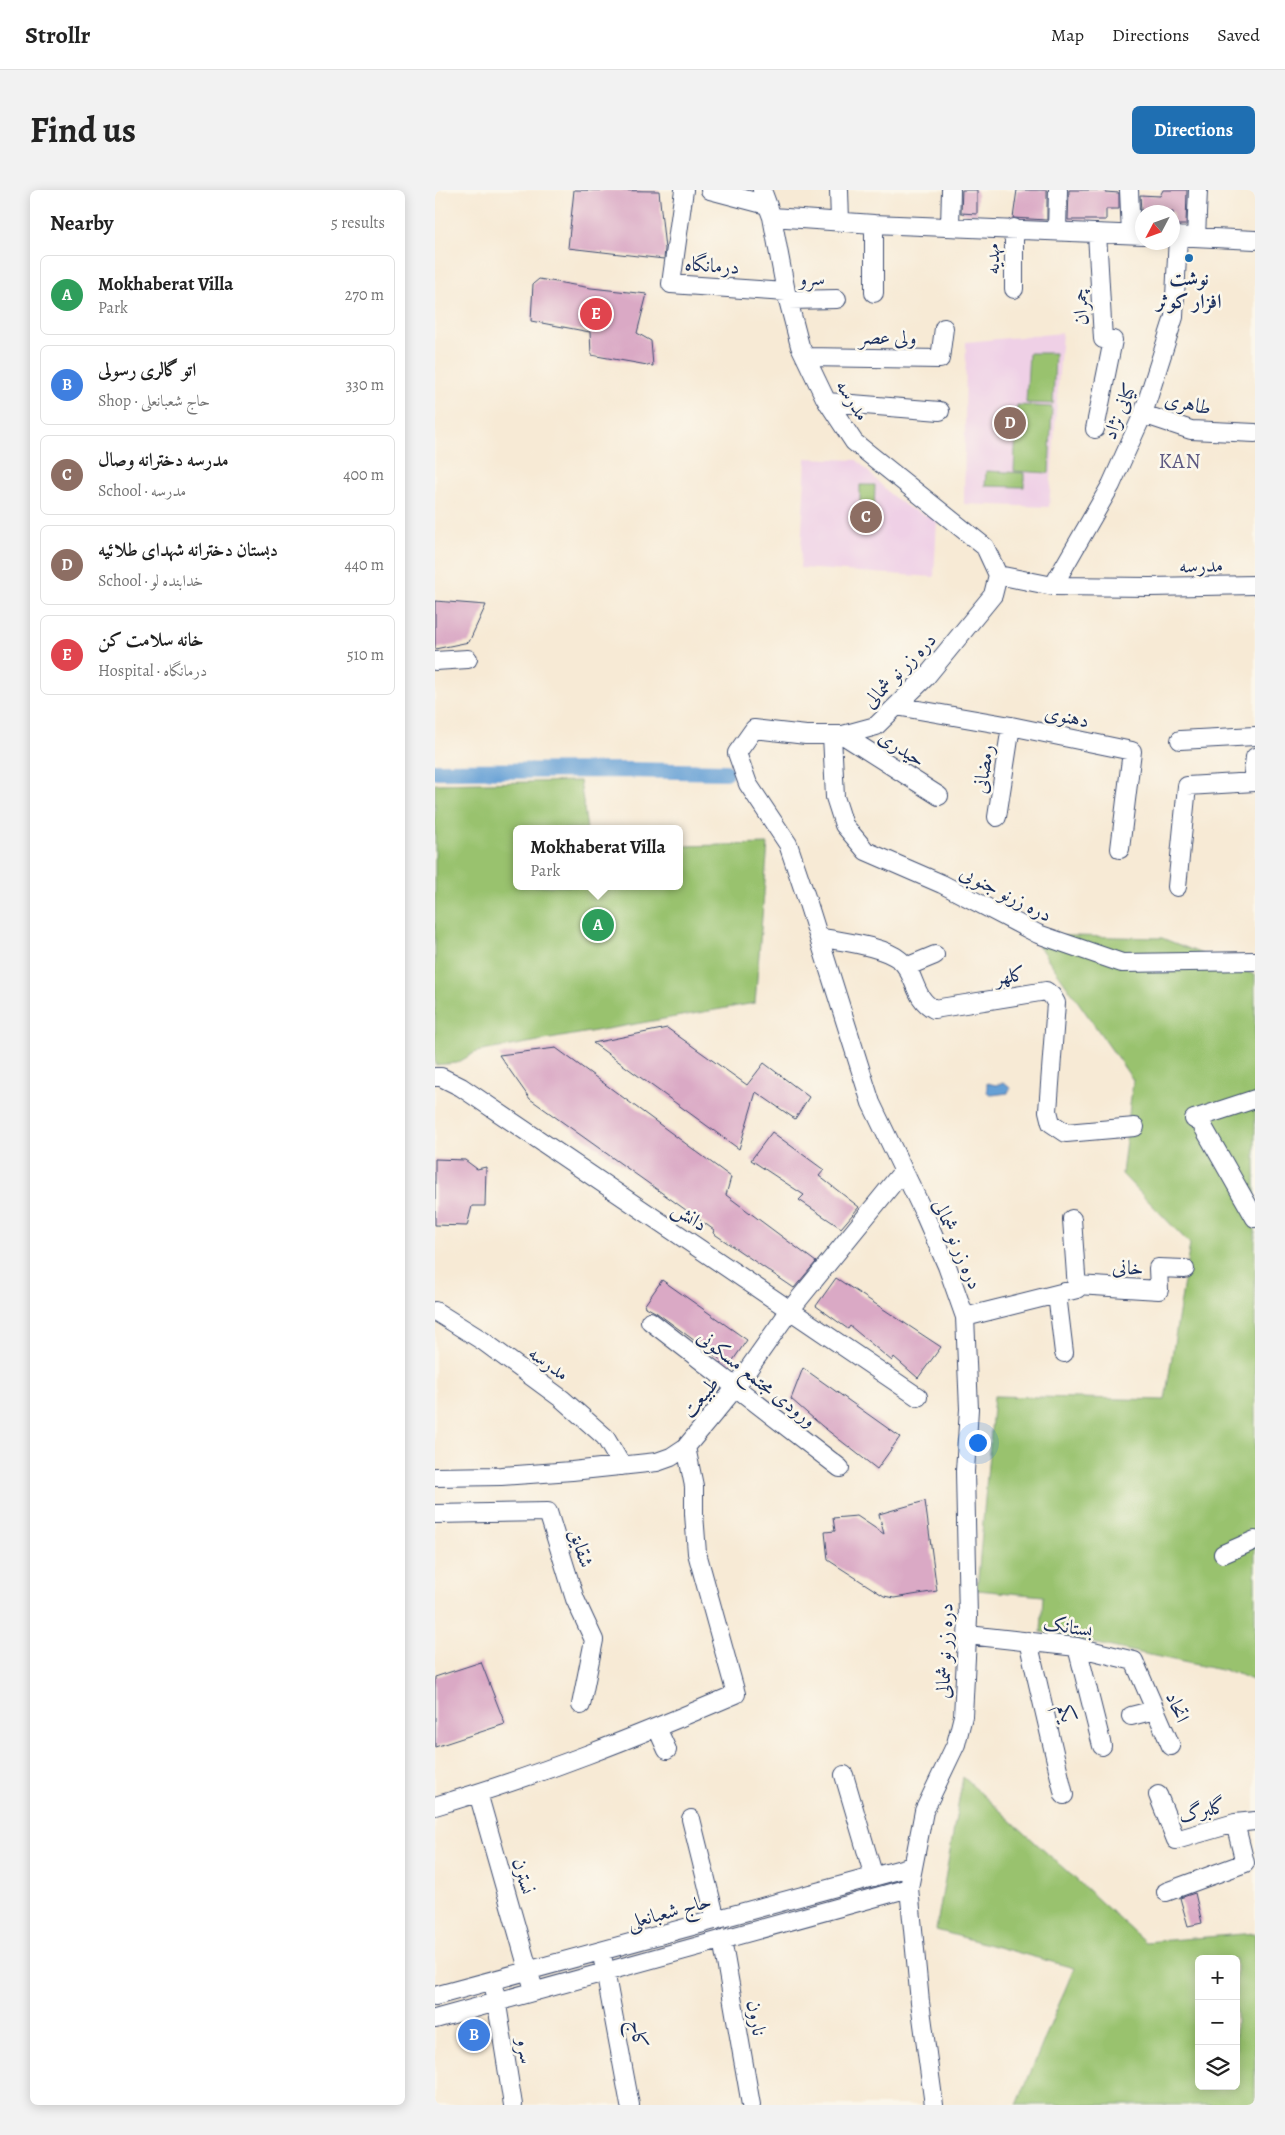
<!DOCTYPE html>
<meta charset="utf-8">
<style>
body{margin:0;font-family:Alegreya,Amiri,serif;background:#f2f2f2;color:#222}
.controls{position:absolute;right:15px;bottom:15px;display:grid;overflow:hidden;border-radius:8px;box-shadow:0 2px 12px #0003}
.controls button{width:45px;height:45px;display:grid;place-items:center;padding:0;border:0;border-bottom:1px solid #e0e0e0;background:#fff;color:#222;font:25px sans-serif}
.compass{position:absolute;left:700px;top:15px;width:45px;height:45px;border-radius:50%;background:#fff;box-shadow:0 2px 12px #0003;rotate:229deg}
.you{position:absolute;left:542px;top:1252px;width:18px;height:18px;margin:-12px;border:4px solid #fff;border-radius:50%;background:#1a73e8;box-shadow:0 0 0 8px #1a73e833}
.badge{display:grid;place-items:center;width:32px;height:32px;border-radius:50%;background:#1f6fb2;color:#fff;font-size:16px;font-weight:700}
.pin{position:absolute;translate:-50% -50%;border:2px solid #fff;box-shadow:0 1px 5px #0006}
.popup{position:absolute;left:78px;top:635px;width:170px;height:65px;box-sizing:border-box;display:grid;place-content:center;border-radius:8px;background:#fff;filter:drop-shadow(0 1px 4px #0005);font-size:16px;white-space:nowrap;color:#767676}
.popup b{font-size:19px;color:#222}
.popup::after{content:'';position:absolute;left:50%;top:100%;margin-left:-10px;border:10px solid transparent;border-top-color:#fff}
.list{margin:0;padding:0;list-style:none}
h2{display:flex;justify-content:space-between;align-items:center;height:65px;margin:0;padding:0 20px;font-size:21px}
h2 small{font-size:16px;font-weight:400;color:#767676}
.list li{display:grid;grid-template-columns:32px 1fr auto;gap:15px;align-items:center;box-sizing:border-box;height:80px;margin:0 10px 10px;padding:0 10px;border:1px solid #e0e0e0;border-radius:8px}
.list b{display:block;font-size:19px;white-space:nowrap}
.list p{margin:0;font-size:16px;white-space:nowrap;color:#767676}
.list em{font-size:16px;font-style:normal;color:#767676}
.icon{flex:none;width:28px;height:28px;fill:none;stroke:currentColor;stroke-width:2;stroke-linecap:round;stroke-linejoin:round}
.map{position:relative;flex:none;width:820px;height:1915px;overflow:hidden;border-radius:8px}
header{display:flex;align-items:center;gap:30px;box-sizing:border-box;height:70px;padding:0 25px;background:#fff;border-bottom:1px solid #e0e0e0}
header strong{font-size:24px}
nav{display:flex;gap:28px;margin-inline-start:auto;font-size:18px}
.intro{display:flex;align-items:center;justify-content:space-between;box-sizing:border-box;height:120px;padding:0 30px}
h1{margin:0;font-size:35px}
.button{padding:12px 22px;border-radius:8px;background:#1f6fb2;color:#fff;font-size:18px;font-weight:700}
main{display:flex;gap:30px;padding:0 30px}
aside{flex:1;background:#fff;border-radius:8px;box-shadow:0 2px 12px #0003}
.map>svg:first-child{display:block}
.built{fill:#efd0e6}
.green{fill:#99c26e;stroke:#5a7866;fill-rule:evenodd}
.water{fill:#66a0d5;stroke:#40689a}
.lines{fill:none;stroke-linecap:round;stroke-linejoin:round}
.canal{stroke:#66a0d5;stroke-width:16}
.building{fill:#daa9c5}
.minor-casing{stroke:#3c4b70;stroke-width:20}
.minor{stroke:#fff;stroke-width:18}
.poi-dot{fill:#1f6fb2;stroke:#fbf7ec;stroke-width:2}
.labels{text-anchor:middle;stroke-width:5;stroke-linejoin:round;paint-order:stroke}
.street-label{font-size:20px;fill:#1b2f5e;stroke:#fbf7ec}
.poi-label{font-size:20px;font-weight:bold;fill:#1b2f5e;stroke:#fbf7ec}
.neighbourhood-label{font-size:21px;letter-spacing:1px;fill:#5e5a82;stroke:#fbf7ec}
</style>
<header>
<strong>Strollr</strong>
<nav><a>Map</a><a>Directions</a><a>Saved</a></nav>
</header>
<div class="intro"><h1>Find us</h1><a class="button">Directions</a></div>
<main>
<aside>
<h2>Nearby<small>5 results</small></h2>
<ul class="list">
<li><span class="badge" style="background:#2e9e5b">A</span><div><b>Mokhaberat Villa</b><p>Park</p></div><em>270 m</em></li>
<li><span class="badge" style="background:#3f7fe0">B</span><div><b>اتو گالری رسولی</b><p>Shop · حاج شعبانعلی</p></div><em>330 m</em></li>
<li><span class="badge" style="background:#8d6e63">C</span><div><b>مدرسه دخترانه وصال</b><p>School · مدرسه</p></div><em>400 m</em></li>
<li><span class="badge" style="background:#8d6e63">D</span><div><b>دبستان دخترانه شهدای طلائیه</b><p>School · خدابنده لو</p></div><em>440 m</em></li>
<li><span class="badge" style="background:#e0444e">E</span><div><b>خانه سلامت کن</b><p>Hospital · درمانگاه</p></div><em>510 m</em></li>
</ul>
</aside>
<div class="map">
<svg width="820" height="1915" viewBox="0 0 820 1915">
<rect width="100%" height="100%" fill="#fbf7ec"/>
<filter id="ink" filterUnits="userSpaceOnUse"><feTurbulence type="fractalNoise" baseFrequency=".02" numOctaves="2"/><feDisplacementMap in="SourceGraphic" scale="10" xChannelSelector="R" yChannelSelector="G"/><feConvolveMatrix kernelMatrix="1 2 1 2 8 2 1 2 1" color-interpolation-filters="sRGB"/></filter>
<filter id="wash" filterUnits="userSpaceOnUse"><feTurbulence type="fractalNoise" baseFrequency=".0096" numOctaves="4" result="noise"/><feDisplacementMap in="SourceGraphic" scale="20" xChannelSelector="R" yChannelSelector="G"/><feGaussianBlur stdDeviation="1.12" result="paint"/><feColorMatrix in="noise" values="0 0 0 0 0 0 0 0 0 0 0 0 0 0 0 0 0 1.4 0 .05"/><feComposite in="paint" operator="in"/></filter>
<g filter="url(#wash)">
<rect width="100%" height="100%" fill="#f7ead5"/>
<!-- built -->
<path class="built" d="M627,143L614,317L529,314L531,152Z
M371,268L422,270L455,304L474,318L502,330L499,387L365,378Z"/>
<!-- green -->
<path class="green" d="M594,163H620L618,214L591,213Z
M582,215L617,217L614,283L579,281Z
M551,281L589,283V297L550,296Z
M425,295H440L439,325L425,324Z
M145,591L152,639H82V696H244V656L333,654L320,813L41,862L22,873L0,875V594Z
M596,745L727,748L820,785V1491L800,1483L606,1442L608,1406L542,1400L559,1206L730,1210L755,1054L687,984L698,890Z
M528,1587L710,1752L820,1743V1915H582L639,1778L501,1740ZM764,1769H801V1896H764Z"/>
<!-- water -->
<path class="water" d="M569,892L575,897L573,903L557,905L552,902V893L561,895Z"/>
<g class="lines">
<!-- canal -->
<path class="canal" d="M0,581L191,580L291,582"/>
</g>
<g id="blocks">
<!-- building -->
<path class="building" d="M139,0L224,1L230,59L229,69L133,58Z
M527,0H542V24L526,23Z
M582,0H612V30L578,28Z
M634,0H670V2L684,3V19H671V30H633Z
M728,0H752L751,35H738V22H727L728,19L706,21L705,5L725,6Z
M104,89L156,98L212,104L202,143L216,151L218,176L156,165L155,142L96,131L98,94Z
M0,411L51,415L34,452L0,459Z
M232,838L312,895L329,873L374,907L360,929L321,902L304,959L158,853Z
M121,858L296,987L291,1005L381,1072L359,1098L278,1043L279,1040L95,909L64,865Z
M337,942L389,980L384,986L424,1017L406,1038L364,1010L369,1005L316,970Z
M0,969L30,970L42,979L51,977L50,1016H37L32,1036L0,1035Z
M401,1088L506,1157L483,1188L459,1167L457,1171L415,1136L413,1139L381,1116Z
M227,1090L312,1150L294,1176L222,1123L209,1116Z
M368,1178L465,1247L442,1279L387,1236L356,1209Z
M490,1311L502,1401L459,1408L449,1406L393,1370L390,1342L400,1341L398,1328L422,1326L449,1344L444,1324Z
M46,1472L70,1534L0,1557V1487Z
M760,1703L767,1733L753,1736L745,1708Z"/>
</g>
</g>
<g filter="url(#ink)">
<use href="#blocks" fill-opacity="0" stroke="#3c4b70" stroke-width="1"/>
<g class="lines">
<defs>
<path id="minor" d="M249,0L236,94L351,102
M275,0L332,15
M327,0L337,27L351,102L365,156L390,208L419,252L550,357L563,385L558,405L491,487L441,536L408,545H371L319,539L302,563L313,594L353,654L371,707L436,913L488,1021L512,1076L530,1127L534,1219L530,1281L533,1428L528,1526L521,1554L489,1621L474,1698L485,1812L499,1915
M404,0L405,31
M694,0L696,44
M337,27L439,34L708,45
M439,34V103
M515,36L516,0
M622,41L623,0
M738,46L820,50
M761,47L763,0
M579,99V38
M353,110L402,109
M370,167L505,169L509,138
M392,212L505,221
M708,224L756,240L820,243
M660,239L678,150L668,149L662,43
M563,385L618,396L715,397L820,395
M618,396L676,295L708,224L739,127L743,46
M0,471L33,469
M461,516L576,536L697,561L685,659
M397,545L400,607L409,635L431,661L507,694L603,744L687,773L820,771
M408,545L504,606
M745,550L820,546
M817,592L820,567
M562,627L576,536
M742,697L752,596L820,592
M384,747C407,752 446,755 465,770C481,783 478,809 499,819L611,801L617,806L621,813L613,921L616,933L631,943L700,937
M471,777L500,765
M0,887H6L26,897L483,1207
M759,929L766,933L820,1028
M759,929L820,909
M642,1095L724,1100L723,1078L750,1079
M622,1104L629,1163
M0,1121L48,1151L127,1209L170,1247L187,1276
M530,1127L642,1099L637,1029
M215,1131L405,1278
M0,1287L66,1286L137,1281L222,1272L236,1267L251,1257L300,1198L355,1120L468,981
M0,1324L113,1322L140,1409L159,1450L146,1515
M788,1364L820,1350
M533,1445L642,1457L699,1471L736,1556
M593,1451L629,1605
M642,1457L667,1556
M696,1526L720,1520
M222,1538L232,1560
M409,1585L439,1687
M43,1603L97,1793
M723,1605L741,1650L800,1633L820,1631
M0,1616C103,1586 203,1546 301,1504L262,1363L259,1324V1296L251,1257
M256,1629L281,1730
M731,1702L810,1673L800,1633
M287,1749L316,1915
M168,1770L195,1915
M60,1802L78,1915
M0,1806L478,1676
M0,1829L474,1698"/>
</defs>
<!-- minor casing -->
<use href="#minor" class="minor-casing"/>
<!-- minor -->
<use href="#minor" class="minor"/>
</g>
</g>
<!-- markers -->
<circle class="poi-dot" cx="754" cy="68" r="5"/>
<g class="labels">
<!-- street labels -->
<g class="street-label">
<text transform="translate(557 69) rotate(-90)" y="7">مهدیه</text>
<text transform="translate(277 75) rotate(4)" y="7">درمانگاه</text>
<text transform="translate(377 88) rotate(-2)" y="7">سرو</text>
<text transform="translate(645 117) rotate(-93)" y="7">چمران</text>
<text transform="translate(453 147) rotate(1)" y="7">ولی عصر</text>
<text transform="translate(418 210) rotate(58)" y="7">مدرسه</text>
<text transform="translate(753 213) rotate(12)" y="7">طاهری</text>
<text transform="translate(684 221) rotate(-68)" y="7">کیانی نژاد</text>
<text transform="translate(766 375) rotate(-1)" y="7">مدرسه</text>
<text transform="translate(464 480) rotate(-46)" y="7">دره زر نو شمالی</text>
<text transform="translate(632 526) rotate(12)" y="7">دهنوی</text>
<text transform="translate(467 558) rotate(33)" y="7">حیدری</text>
<text transform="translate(548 579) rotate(-81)" y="7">رمضانی</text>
<text transform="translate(571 703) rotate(27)" y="7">دره زرنو جنوبی</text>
<text transform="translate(575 785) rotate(-9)" y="7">کلهر</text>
<text transform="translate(255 1026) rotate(34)" y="7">دانش</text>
<text transform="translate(523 1054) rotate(67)" y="7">دره زر نو شمالی</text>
<text transform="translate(693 1077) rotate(4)" y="7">خانی</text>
<text transform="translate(114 1173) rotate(36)" y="7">مدرسه</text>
<text transform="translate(322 1188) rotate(38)" y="7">ورودی مجتمع مسکونی</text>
<text transform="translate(265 1207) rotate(-51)" y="7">طبیعت</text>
<text transform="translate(147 1358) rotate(73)" y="7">شقایق</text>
<text transform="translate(633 1436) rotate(9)" y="7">بستانک</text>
<text transform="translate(509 1461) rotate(-88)" y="7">دره زر نو شمالی</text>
<text transform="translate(743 1517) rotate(67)" y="7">اتحاد</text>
<text transform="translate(632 1523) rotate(77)" y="7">یکم</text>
<text transform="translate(767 1620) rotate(-13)" y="7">گلبرگ</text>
<text transform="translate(89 1686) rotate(74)" y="7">نسترن</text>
<text transform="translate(234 1721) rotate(-15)" y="7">حاج شعبانعلی</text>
<text transform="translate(322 1828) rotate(80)" y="7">نارون</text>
<text transform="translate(204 1844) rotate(80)" y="7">کاج</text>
<text transform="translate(91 1861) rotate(81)" y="7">سرو</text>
</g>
<!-- poi labels -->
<g class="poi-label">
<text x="754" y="95">نوشت<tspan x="754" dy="23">افزار کوثر</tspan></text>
</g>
<!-- neighbourhood labels -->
<g class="neighbourhood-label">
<text x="745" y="278">KAN</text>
</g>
</g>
</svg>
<div class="controls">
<button>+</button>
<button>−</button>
<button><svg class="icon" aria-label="layers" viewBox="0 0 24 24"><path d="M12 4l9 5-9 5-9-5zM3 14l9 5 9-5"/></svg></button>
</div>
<svg class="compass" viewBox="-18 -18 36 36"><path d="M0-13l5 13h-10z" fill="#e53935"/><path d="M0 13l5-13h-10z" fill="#767676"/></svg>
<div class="you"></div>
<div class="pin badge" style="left:163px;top:735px;background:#2e9e5b">A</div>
<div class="popup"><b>Mokhaberat Villa</b>Park</div>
<div class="pin badge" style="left:39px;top:1845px;background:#3f7fe0">B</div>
<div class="pin badge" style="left:431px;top:327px;background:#8d6e63">C</div>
<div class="pin badge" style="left:575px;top:233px;background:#8d6e63">D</div>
<div class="pin badge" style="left:161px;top:124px;background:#e0444e">E</div>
</div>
</main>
